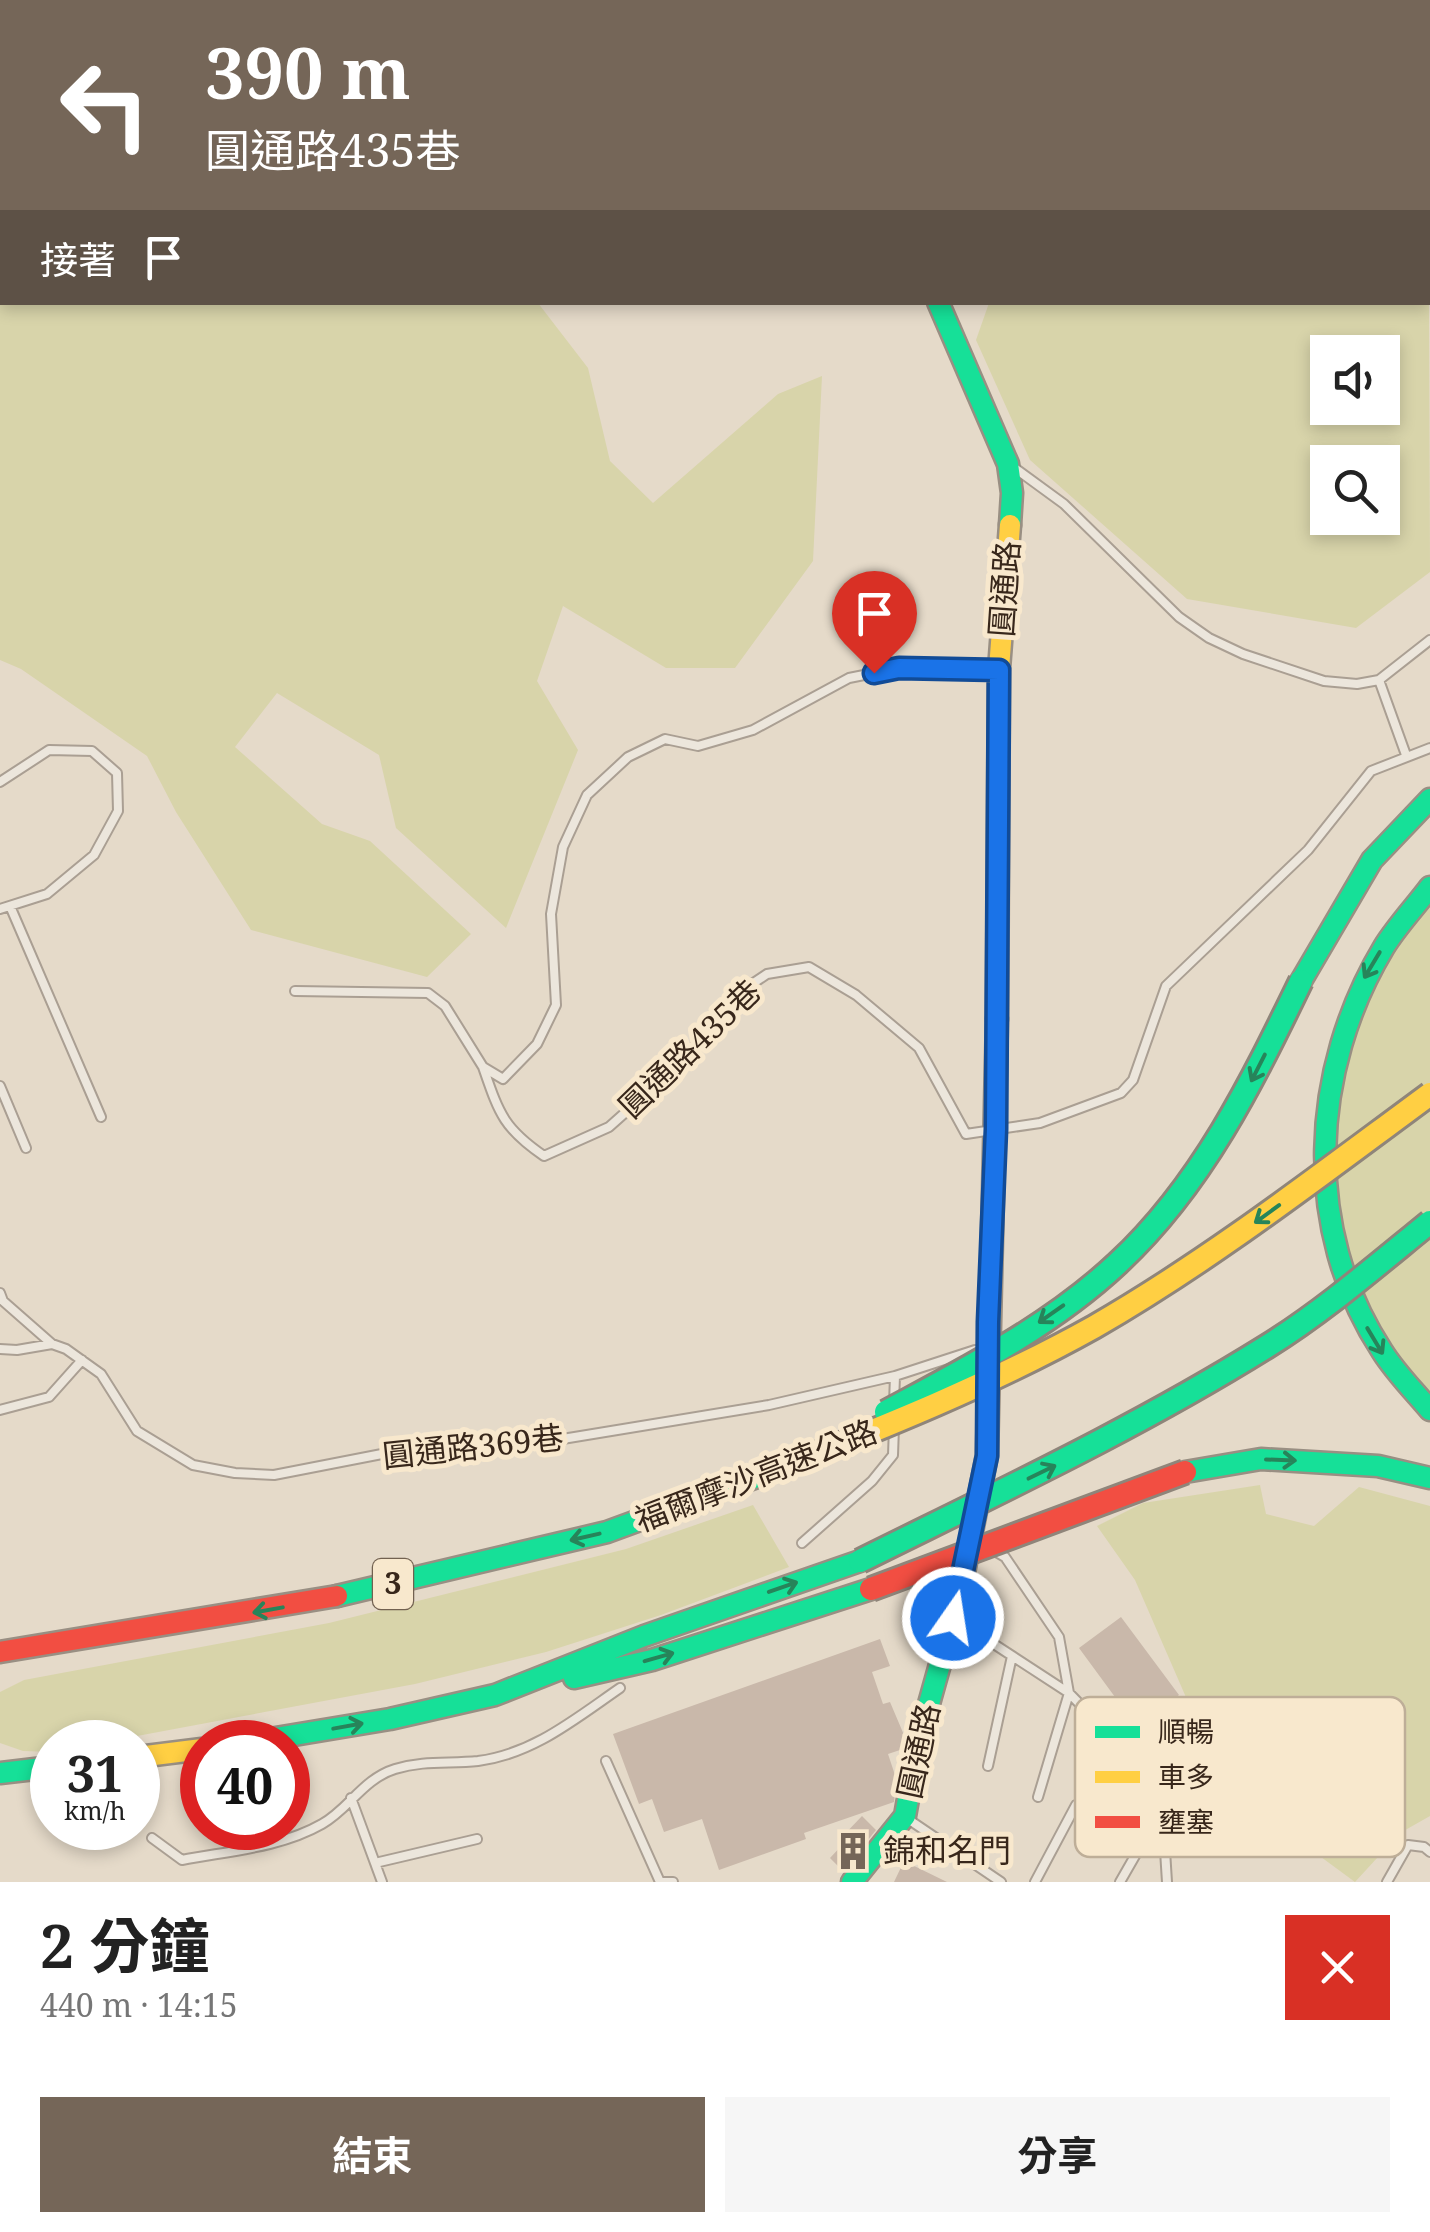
<!DOCTYPE html>
<html lang="zh-TW">
<head>
<meta charset="utf-8">
<style>
  body { margin:0; font-family:"Noto Serif","Noto Sans TC",serif; background:#f6f6f6; color:#222; height:100vh; display:flex; flex-direction:column; font-size:38px; white-space:nowrap }
  * { box-sizing:border-box; margin:0 }
  p { font-size:32px; color:#767676 }
  .icon { flex:none; width:55px; height:55px; fill:none; stroke:currentColor; stroke-width:2; stroke-linecap:round; stroke-linejoin:round }
  .map { position:relative; height:1882px; overflow:hidden }
  .details { display:flex; flex-direction:column; background:#fff; flex:1 }
  .details>* { flex:none }
  .banner { position:absolute; left:0px; top:0px; width:1430px; height:305px; box-shadow:0 5px 15px #0003; background:#756658; color:#fff; overflow:hidden }
  .fabs { position:absolute; left:1310px; top:335px; display:grid; gap:20px }
  .fabs a { display:grid; place-items:center; width:90px; height:90px; border-radius:0px; background:#fff; box-shadow:0 5px 15px #0003; font-size:50px }
  .speed { position:absolute; left:30px; top:1720px; display:flex; gap:20px; font-size:50px; font-weight:700; text-align:center }
  .speed>* { display:grid; place-content:center; width:130px; height:130px; border-radius:50%; background:#fff; box-shadow:0 5px 15px #0003; line-height:1 }
  .speed small { font-size:25px; font-weight:400 }
  .speed .limit { border:15px solid #d22; background:#fff; color:#111 }
  .pin { position:absolute; display:grid; place-items:center; width:85px; height:85px; color:#fff; margin:-102px -42px; border-radius:50% 50% 50% 0; rotate:-45deg; box-shadow:0 0 10px #0007 }
  .pin .icon { rotate:45deg }
  .me { position:absolute; width:110px; margin:-55px; rotate:13deg; stroke-linejoin:round; filter:drop-shadow(0 0 8px #0008) }
  .turn { display:flex; align-items:center; gap:35px; height:210px; padding:0 40px; font-size:45px }
  .turn .icon { width:130px; height:130px; stroke-width:2.5 }
  .turn b { display:block; font-size:70px; line-height:85px }
  .then { display:flex; align-items:center; height:95px; padding:0 40px; background:#0003; gap:20px; font-size:38px }
  .round { display:grid; place-items:center; flex:none; width:105px; height:105px; border-radius:0px; background:#f6f6f6 }
  .headline { display:flex; align-items:center; justify-content:space-between; height:170px; padding:0 40px }
  h1 { font-size:60px; font-weight:700; line-height:75px }
  .action { display:flex; gap:20px; margin-top:auto; padding:20px 40px }
  .action a { flex:1; height:115px; border-radius:0px; background:#756658; color:#fff; font-size:40px; font-weight:700; line-height:115px; text-align:center }
  .action a+a { background:#f6f6f6; color:#222 }
  .map>svg:first-child { display:block }
  .green { fill:#d8d4aa; fill-rule:evenodd }
  .lines { fill:none; stroke-linecap:round; stroke-linejoin:round }
  .stream { stroke:#b5c9bc; stroke-width:5 }
  .building { fill:#c9b8aa }
  .lane-casing { stroke:#aa9f93; stroke-width:12 }
  .fast-casing { stroke:#998f83; stroke-width:25 }
  .slow-casing { stroke:#998f83; stroke-width:25 }
  .jam-casing { stroke:#998f83; stroke-width:25 }
  .lane { stroke:#ece6dc; stroke-width:8 }
  .fast { stroke:#16e098; stroke-width:20 }
  .slow { stroke:#ffcf43; stroke-width:20 }
  .jam { stroke:#f24e42; stroke-width:20 }
  .fast-bridge-casing { stroke:#8f857a; stroke-width:28; stroke-linecap:butt }
  .slow-bridge-casing { stroke:#8f857a; stroke-width:28; stroke-linecap:butt }
  .jam-bridge-casing { stroke:#8f857a; stroke-width:28; stroke-linecap:butt }
  .fast-bridge { stroke:#16e098; stroke-width:22 }
  .slow-bridge { stroke:#ffcf43; stroke-width:22 }
  .jam-bridge { stroke:#f24e42; stroke-width:22 }
  .oneway { stroke:#27845a }
  .route-casing { stroke:#114b97; stroke-width:25 }
  .route { stroke:#1a73e8; stroke-width:18 }
  .labels { text-anchor:middle; stroke-width:10; stroke-linejoin:round; paint-order:stroke }
  .shield { fill:#f8e8cd; stroke:#726150; stroke-width:2.5 }
  .shield-label { font-size:30px; font-weight:bold; fill:#38271b }
  .street-label { font-size:32px; fill:#38271b; stroke:#f8e8cd }
  .poi-label { font-size:32px; fill:#38271b; stroke:#f8e8cd; text-anchor:start }
  .key { fill:#f8e8cd; stroke:#beae98; stroke-width:2.5 }
  .key-label { font-size:28px; fill:#38271b }
</style>
</head>
<body>
<div class="map">
<svg width="1430" height="1882" viewBox="0 0 1430 1882">
  <rect width="100%" height="100%" fill="#e5dac9"/>
  <!-- green -->
  <path class="green" d="M0 0 359 2H2V302L538 303 588 368 610 461 653 503 778 394 822 376 813 561 735 668H666L563 606 537 681 578 750 506 928 396 828 379 755 277 693 235 747 322 824 370 841 471 934 427 977 251 930 176 812 147 756 21 669 0 660Z
    M1428 59 1430 572 1356 628 1187 599 1030 460 976 340 989 303 1428 302ZM1382 352V408H1328V352ZM1328 462H1382V518H1328Z
    M1430 902V1394L1392 1350 1363 1297 1345 1246 1329 1160 1343 1060 1392 947Z
    M1260 1485 1266 1514 1314 1526 1359 1487 1430 1506V1816L1400 1833 1355 1882 1287 1832 1255 1856 1135 1580 1097 1526 1143 1503Z
    M753 1505 789 1567 661 1615 546 1652 415 1684 105 1742H52V1752L23 1751 0 1743V1692L24 1680 329 1623 626 1549Z"/>
  <g class="lines">
    <!-- stream -->
    <path class="stream" d="M1075 1 1079 0"/>
  </g>
  <!-- building -->
  <path class="building" d="M1121 1617 1179 1695 1137 1727 1079 1648Z
    M880 1639 890 1666 872 1672 883 1704 890 1702 904 1735 903 1749 888 1754 897 1781 894 1802 804 1833 806 1839 719 1870 702 1819 664 1832 652 1799 639 1804 613 1734Z
    M862 1816 876 1830 843 1871 830 1858 844 1843 840 1839Z
    M904 1861 947 1882H894Z"/>
  <g class="lines">
    <!-- lane casing -->
    <g class="lane-casing">
      <path id="lane" d="M1012 466 1064 504 1179 617 1209 638 1243 654 1324 681 1357 684 1379 680 1430 640
        M999 669 899 668 849 678 753 730 698 746 665 739 628 757 587 795 563 847 551 914 556 1005 537 1044 503 1079 483 1067C499 1113 503 1128 544 1156L609 1127 682 1062 737 994 767 974 809 967 856 995 919 1048 966 1134 1040 1123 1121 1093 1133 1080 1166 986 1308 850 1371 771 1430 748
        M1379 680 1406 755
        M0 782 49 750 92 751 117 773 118 811 94 855 47 894 0 909
        M10 906 101 1117
        M295 991 428 993 445 1006 483 1067
        M0 1086 26 1148
        M0 1293 3 1301 52 1344
        M0 1349 17 1350 52 1344 66 1349 101 1374 137 1431 193 1465 235 1473 274 1475 423 1446 526 1445 769 1405 895 1376 975 1350
        M894 1403 895 1376
        M0 1410 49 1397 82 1360
        M802 1543 872 1481 893 1455 894 1427
        M993 1550 1005 1557 1059 1637 1069 1693 1161 1787 1167 1882
        M954 1618 1069 1693 1038 1797
        M606 1761 660 1882
        M988 1766 1012 1656
        M351 1798 382 1882
        M905 1817 1001 1882
        M152 1838 182 1860C228 1851 280 1848 322 1824 349 1809 363 1779 395 1769 424 1760 449 1764 478 1761 533 1754 575 1719 620 1688
        M375 1863 477 1839
        M663 1882H673
        M1035 1882 1076 1805
        M1120 1882 1163 1807
        M1387 1882 1408 1845 1424 1847 1430 1852"/>
    </g>
    <!-- fast casing -->
    <g class="fast-casing">
      <path id="fast" d="M981 2 993 0
        M1052 2 1053 0
        M938 302 1008 464 1012 493 1010 525
        M1430 887C1415 907 1397 926 1384 947 1310 1070 1302 1229 1382 1351 1395 1372 1414 1391 1430 1410
        M1301 981 1372 860 1430 799
        M1185 1472 1261 1459 1378 1466 1430 1478
        M337 1596 607 1532 776 1470
        M574 1678 652 1660 871 1589
        M252 1742 390 1719 495 1695 644 1636 860 1561
        M0 1773 52 1767
        M852 1882 905 1816 918 1743 960 1593 987 1455 997 1019"/>
    </g>
    <!-- slow casing -->
    <g class="slow-casing">
      <path id="slow" d="M868 0 870 2
        M997 1019 999 669 1010 525
        M138 1757 202 1749"/>
    </g>
    <!-- jam casing -->
    <g class="jam-casing">
      <path id="jam" d="M0 1652 337 1596"/>
    </g>
    <!-- lane -->
    <use href="#lane" class="lane"/>
    <!-- fast -->
    <use href="#fast" class="fast"/>
    <!-- slow -->
    <use href="#slow" class="slow"/>
    <!-- jam -->
    <use href="#jam" class="jam"/>
    <!-- fast-bridge casing -->
    <g class="fast-bridge-casing">
      <path id="fast-bridge" d="M886 1412C966 1369 1051 1326 1118 1263 1202 1185 1252 1082 1301 981
        M860 1561C997 1493 1136 1428 1266 1347 1324 1311 1377 1265 1430 1222"/>
    </g>
    <!-- slow-bridge casing -->
    <g class="slow-bridge-casing">
      <path id="slow-bridge" d="M776 1470C884 1427 992 1384 1094 1327 1212 1259 1320 1175 1430 1094"/>
    </g>
    <!-- jam-bridge casing -->
    <g class="jam-bridge-casing">
      <path id="jam-bridge" d="M871 1589 1185 1472"/>
    </g>
    <!-- fast-bridge -->
    <use href="#fast-bridge" class="fast-bridge"/>
    <!-- slow-bridge -->
    <use href="#slow-bridge" class="slow-bridge"/>
    <!-- jam-bridge -->
    <use href="#jam-bridge" class="jam-bridge"/>
  </g>
  <!-- one-way arrows -->
  <defs><path id="oneway-shaft" d="M-6 0H5M1.5-3L5.5 0L1.5 3" fill="none" stroke-width="1.6" stroke-linecap="round" stroke-linejoin="round" transform="scale(2.5)"/></defs>
  <g class="oneway">
    <use href="#oneway-shaft" transform="translate(1372 965) rotate(121)"/>
    <use href="#oneway-shaft" transform="translate(1258 1068) rotate(117)"/>
    <use href="#oneway-shaft" transform="translate(1267 1214) rotate(144)"/>
    <use href="#oneway-shaft" transform="translate(1051 1314) rotate(145)"/>
    <use href="#oneway-shaft" transform="translate(1375 1341) rotate(59)"/>
    <use href="#oneway-shaft" transform="translate(1281 1460) rotate(2)"/>
    <use href="#oneway-shaft" transform="translate(1042 1472) rotate(-26)"/>
    <use href="#oneway-shaft" transform="translate(585 1537) rotate(167)"/>
    <use href="#oneway-shaft" transform="translate(783 1587) rotate(-19)"/>
    <use href="#oneway-shaft" transform="translate(268 1610) rotate(170)"/>
    <use href="#oneway-shaft" transform="translate(659 1657) rotate(-16)"/>
    <use href="#oneway-shaft" transform="translate(348 1726) rotate(-10)"/>
  </g>
  <g class="lines">
    <!-- route casing -->
    <g class="route-casing">
      <path id="route" d="M874 673 899 668 999 670 996 1129 988 1322 987 1456 953 1618"/>
    </g>
    <!-- route -->
    <use href="#route" class="route"/>
  </g>
  <!-- icons -->
  <defs>
    <g id="building-bare" transform="scale(3)"><path d="M-4-6H4V6H1V3H-1V6H-4ZM-2.5-4.3h1.7v1.8h-1.7ZM.8-4.3h1.7v1.8H.8ZM-2.5-1h1.7V.8h-1.7ZM.8-1h1.7V.8H.8Z" fill="#756658" stroke="#f8e8cd" stroke-width="2.5" paint-order="stroke"/></g>
  </defs>
  <g fill-rule="evenodd">
    <use href="#building-bare" x="853" y="1851"/>
  </g>
  <g class="labels">
    <!-- shield labels -->
    <rect class="shield" x="373" y="1559" width="40" height="50" rx="8"/>
    <g class="shield-label">
      <text x="393" y="1594">3</text>
    </g>
    <!-- street labels -->
    <g class="street-label">
      <text transform="translate(1005 589) rotate(-86)" y="11">圓通路</text>
      <text transform="translate(690 1049) rotate(-44)" y="11">圓通路435巷</text>
      <text transform="translate(473 1447) rotate(-6)" y="11">圓通路369巷</text>
      <text transform="translate(756 1476) rotate(-21)" y="11">福爾摩沙高速公路</text>
      <text transform="translate(919 1751) rotate(-78)" y="11">圓通路</text>
    </g>
    <!-- poi labels -->
    <g class="poi-label">
      <text x="883" y="1862">錦和名門</text>
    </g>
  </g>
  <!-- legend -->
  <rect x="1075" y="1697" width="330" height="160" rx="15" class="key"/>
  <rect x="1095" y="1726" width="45" height="12" fill="#16e098"/>
  <rect x="1095" y="1771" width="45" height="12" fill="#ffcf43"/>
  <rect x="1095" y="1816" width="45" height="12" fill="#f24e42"/>
  <g class="key-label">
    <text x="1158" y="1742">順暢</text>
    <text x="1158" y="1787">車多</text>
    <text x="1158" y="1832">壅塞</text>
  </g>
</svg>
<div class="fabs">
<a><svg class="icon" aria-label="sound" viewBox="0 0 24 24"><path d="M4 9h4l5-4v14l-5-4H4zM17 9q2 3 0 6"/></svg></a>
<a><svg class="icon" aria-label="search" viewBox="0 0 24 24"><circle cx="10" cy="10" r="6"/><path d="M15 15l6 6"/></svg></a>
</div>
<div class="speed"><div>31<small>km/h</small></div><div class="limit">40</div></div>
<div class="pin" style="left:874px;top:673px;background:#d93025"><svg class="icon" aria-label="arrive" viewBox="0 0 24 24"><path d="M6 21V4h12l-3 4 3 4H6"/></svg></div>
<svg class="me" style="left:953px;top:1618px" viewBox="-20 -20 40 40"><circle r="17" fill="#1a73e8" stroke="#fff" stroke-width="3"/><path d="M0-11L8 9 0 5-8 9z" fill="#fff"/></svg>
<div class="banner">
<div class="turn"><svg class="icon" aria-label="left" viewBox="0 0 24 24"><path d="M17 20v-9H6M10 6l-5 5 5 5"/></svg><div><b>390 m</b>圓通路435巷</div></div>
<div class="then">接著<svg class="icon" aria-label="arrive" viewBox="0 0 24 24"><path d="M6 21V4h12l-3 4 3 4H6"/></svg></div>
</div>
</div>
<section class="details">
<div class="headline"><div><h1>2 分鐘</h1><p>440 m · 14:15</p></div><a class="round" style="background:#d93025;color:#fff"><svg class="icon" aria-label="close" viewBox="0 0 24 24"><path d="M6 6l12 12M18 6L6 18"/></svg></a></div>
<div class="action"><a>結束</a><a>分享</a></div>
</section>
</body>
</html>
